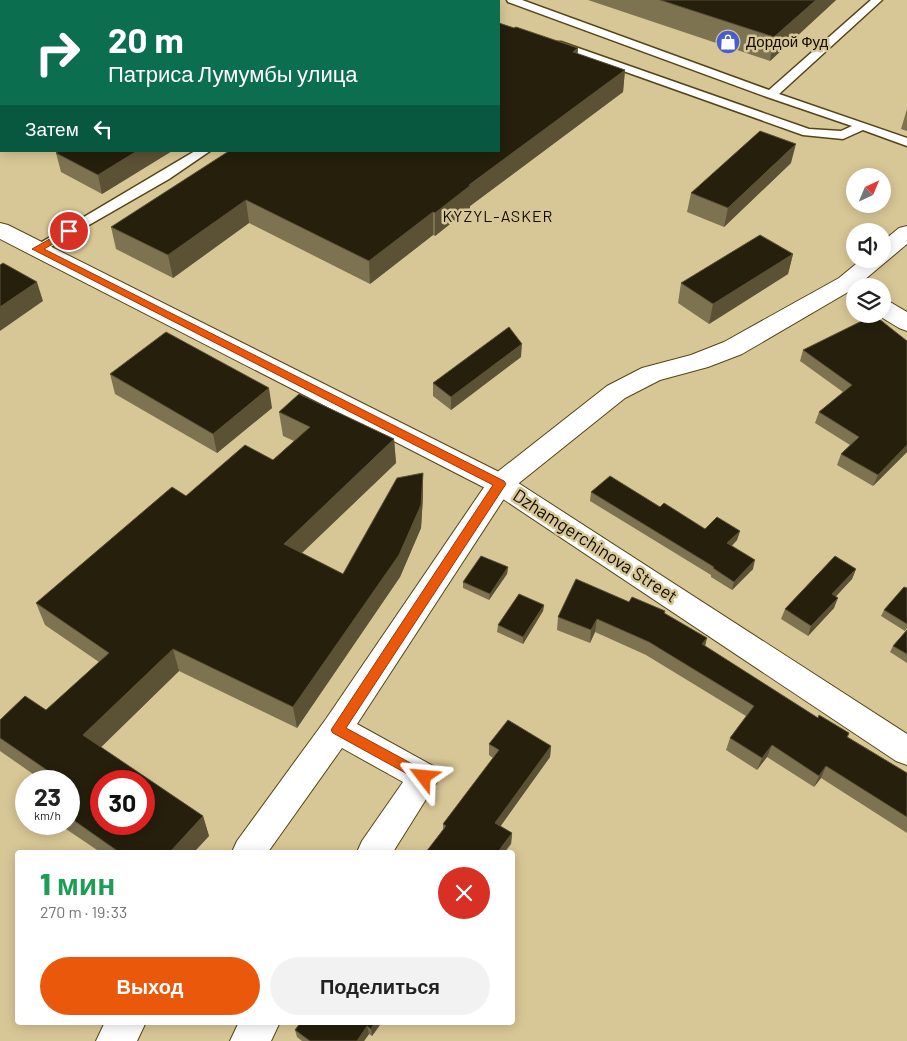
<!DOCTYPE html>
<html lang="ru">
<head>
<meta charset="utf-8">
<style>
  body { margin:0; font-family:Barlow,sans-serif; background:#f2f2f2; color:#222; height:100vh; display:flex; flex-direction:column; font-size:19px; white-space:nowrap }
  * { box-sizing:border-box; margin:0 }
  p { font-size:16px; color:#767676 }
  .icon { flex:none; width:28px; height:28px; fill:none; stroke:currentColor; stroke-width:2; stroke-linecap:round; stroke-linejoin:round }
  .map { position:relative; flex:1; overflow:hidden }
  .sheet { position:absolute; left:15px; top:850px; width:500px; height:175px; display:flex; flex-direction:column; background:#fff; border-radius:5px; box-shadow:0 2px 12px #0003 }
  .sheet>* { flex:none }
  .hud { position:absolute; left:0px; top:0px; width:500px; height:152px; box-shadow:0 2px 12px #0003; background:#0b6e4f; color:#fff; overflow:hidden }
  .needle { width:32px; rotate:44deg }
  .buttons { position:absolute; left:846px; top:168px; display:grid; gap:10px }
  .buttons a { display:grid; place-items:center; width:45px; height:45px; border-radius:50%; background:#fff; box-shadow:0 2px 12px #0003; font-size:25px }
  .speed { position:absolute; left:15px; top:770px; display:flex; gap:10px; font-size:25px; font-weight:700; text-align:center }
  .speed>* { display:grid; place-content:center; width:65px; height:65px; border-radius:50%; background:#fff; box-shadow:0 2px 12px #0003; line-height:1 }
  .speed small { font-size:12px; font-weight:400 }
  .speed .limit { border:8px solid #d22; background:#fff; color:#111 }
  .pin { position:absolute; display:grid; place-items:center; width:42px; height:42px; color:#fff; margin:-21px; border:2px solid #fff; border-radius:50%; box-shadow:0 1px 5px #0007 }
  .me { position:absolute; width:55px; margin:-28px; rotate:299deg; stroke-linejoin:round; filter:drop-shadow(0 0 4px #0008) }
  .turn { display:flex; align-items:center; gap:18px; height:105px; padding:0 25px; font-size:22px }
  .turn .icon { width:65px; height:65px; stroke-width:2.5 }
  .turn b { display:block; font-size:35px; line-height:42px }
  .then { display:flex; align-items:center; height:48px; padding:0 25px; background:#0003; gap:10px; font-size:19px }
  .round { display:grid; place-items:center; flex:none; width:52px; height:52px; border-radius:26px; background:#f2f2f2 }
  .overview { display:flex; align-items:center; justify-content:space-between; height:85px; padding:0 25px }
  h1 { font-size:30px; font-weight:800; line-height:38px; color:#1e9e55 }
  .cta { display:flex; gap:10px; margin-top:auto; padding:10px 25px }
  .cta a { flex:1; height:58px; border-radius:30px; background:#ea580c; color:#fff; font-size:20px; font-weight:800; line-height:58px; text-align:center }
  .cta a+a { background:#f2f2f2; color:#222 }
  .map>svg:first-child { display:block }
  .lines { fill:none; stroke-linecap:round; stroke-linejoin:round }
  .lane-casing { stroke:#544516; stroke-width:3 }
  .street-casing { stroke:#544516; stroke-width:2 }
  .secondary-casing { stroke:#544516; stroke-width:2 }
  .lane { fill:#fff; fill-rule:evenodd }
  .street { fill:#fff; fill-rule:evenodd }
  .secondary { fill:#fff; fill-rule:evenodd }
  .wall { fill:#7e7351 }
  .shaded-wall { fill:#5b5135 }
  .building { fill:#251f0c; stroke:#5b5135; fill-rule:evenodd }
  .route { fill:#ea580c; stroke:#983908 }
  .labels { text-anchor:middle; stroke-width:5; stroke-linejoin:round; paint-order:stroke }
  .far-poi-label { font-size:15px; fill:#110b00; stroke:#d8c796; text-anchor:start }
  .far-quarter-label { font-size:16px; letter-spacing:1px; fill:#110b00; stroke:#d8c796 }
  .street-label { font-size:18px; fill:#110b00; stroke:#d8c796 }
</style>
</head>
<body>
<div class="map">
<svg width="907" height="1041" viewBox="0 0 907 1041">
  <rect width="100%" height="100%" fill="#d8c796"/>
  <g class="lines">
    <!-- lane casing -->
    <g class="lane-casing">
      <path id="lane" d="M507 0H522L769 90 871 0H882L779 94 907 138V146L863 130 843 139 803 135 553 46 552 44 553 42H561L809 129 841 131 852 126 767 97 508 2Z
        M195 151H210L169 179 42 252H32L30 249Z"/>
    </g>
    <!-- street casing -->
    <g class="street-casing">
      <path id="street" d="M907 226V244L857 286H855V288L742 354 708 367 660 380 625 398 509 491 357 724 435 767 440 777 393 852H357L362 841 403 782 342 748 268 852H232L237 841 326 719 491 477 607 386 642 368 691 355 724 342 839 278 862 259H882V242L899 228Z
        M882 300 890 302 907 312V331L899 328 876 314H882Z
        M105 1022H146L137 1041H96Z
        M239 1022H280L271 1041H230Z"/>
    </g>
    <!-- secondary casing -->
    <g class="secondary-casing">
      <path id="secondary" d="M0 223 8 225 509 477 907 734V765L896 761 491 491 0 239Z"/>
    </g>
    <!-- lane -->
    <use href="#lane" class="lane"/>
    <!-- street -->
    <use href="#street" class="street"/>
    <!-- secondary -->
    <use href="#secondary" class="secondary"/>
  </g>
  <!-- wall -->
  <path class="wall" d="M172 0H289L288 1H175Z
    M311 0H438L442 1H314Z
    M588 0H836L770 61Z
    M578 54 625 70 623 92 470 206V208L435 236 433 235 370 284 249 223 173 278 116 249 111 227Z
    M907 109V131L901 129Z
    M59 151H172L102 194 61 172 56 153Z
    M791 163 724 227 687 212 691 193Z
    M793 254 788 274 709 324 678 303 681 283Z
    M907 341V452L873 486 837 465 841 454 850 445 815 423 819 412 843 392 800 361 803 350Z
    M521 357 451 410 433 396V383Z
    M110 374 272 408 217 453 115 394Z
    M279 412 394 439 396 463 302 553 343 574 423 496 421 528 400 577 297 728 179 671 101 747 203 816 209 836 194 852H100L66 829 64 824H69V781H43L0 751V720L46 710 99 662 45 625 36 603 186 496 273 460 294 441 283 436Z
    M591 492 660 507 705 529 740 531 737 540 732 546 753 569 732 590 711 577V575L590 501Z
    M508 567 507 574 489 600 463 588V582Z
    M856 569 852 579 836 596 834 608 808 636 781 619 785 609Z
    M907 588V628L905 631 881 616 884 610Z
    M629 602 665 611 664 613 705 646 818 718 849 733 848 737 907 773V833L821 778 814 787 767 757 757 770 726 750 730 738 746 716 646 655 595 632 590 643 557 630 558 617Z
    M544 605 543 611 523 644 497 632 498 625Z
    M907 630V663L890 652 893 646Z
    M489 744 551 746 550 757 500 826 512 833 511 844 443 830V824L493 758 489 755Z
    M301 1022H382L372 1036 369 1034 364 1041H302L297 1037 295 1030Z"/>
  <!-- shaded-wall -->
  <path class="shaded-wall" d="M110 0H133V1H108Z
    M277 0H289L288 1H277Z
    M816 0H836L770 61 774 37Z
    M578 48 577 70 573 52Z
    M1 55V81L0 82V56Z
    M625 70 623 92 470 206V208L435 236V213L469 185Z
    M796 144 791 163 724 227 728 208Z
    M137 151H172L102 194 98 175Z
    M246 200 249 223 173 278 168 255Z
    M433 212V235L370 284 369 261Z
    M793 254 788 274 709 324 713 304Z
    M37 282 43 301 0 331V307Z
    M522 344 521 357 451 410V397Z
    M269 388 272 408 217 453 213 434Z
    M394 439 396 463 287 567 284 544Z
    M907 445V452L873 486 878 475Z
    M423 473V496L421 528 400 577 297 728 293 707Z
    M740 531 737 540 725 552 727 543Z
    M755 560 753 569 732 590 734 582Z
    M508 567 507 574 489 600 490 594Z
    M856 569 852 579 828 605 832 594Z
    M838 598 834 608 808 636 811 626Z
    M544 605 543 611 523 644V637Z
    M597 619 595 632 590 643 591 630Z
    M707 638 704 651 702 644Z
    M173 649 179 671 92 756 83 735Z
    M772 745 767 757 757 770 762 758Z
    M551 746 550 757 495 834V823Z
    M826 766 821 778 814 787 819 776Z
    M203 816 209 836 194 852H170Z
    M512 833 511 844 505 852H498Z
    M375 1022H382L372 1036 371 1029Z
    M367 1026 369 1034 364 1041H357Z"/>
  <!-- building -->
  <path class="building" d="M0 0H110L108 1H1V55L0 56Z
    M224 0H277V1H227Z
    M363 0H438L442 1H367Z
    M660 0H816L774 37Z
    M499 23 514 28 516 27 578 48 573 52 625 70 469 185H471L435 213 433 212 369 261 246 200 168 255 111 227 229 151H499Z
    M760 131 796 144 728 208 691 193Z
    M59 151H137L98 175 56 153Z
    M760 235 793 254 713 304 681 283Z
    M3 263 37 282 0 307V265Z
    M874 315 907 341V445L878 475 841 454 859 437 819 412 852 385 803 350Z
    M509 327 522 344 451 397 433 383Z
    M166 332 269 388 213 434 110 374Z
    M299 394 394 439 284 544 343 574 397 478 423 473 421 505 399 555 293 707 173 649 83 735 203 816 170 852H119L69 817V796L75 790 69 786V781H63L0 738V720L25 696 46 710 109 653 36 603 172 487 186 496 245 445 273 460 310 427 279 412ZM101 781H144V824H101Z
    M610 476 660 507 664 503 705 529 717 517 740 531 727 543 755 560 734 582 713 568 714 567 591 492Z
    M481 556 508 567 490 594 463 582Z
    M835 556 856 569 832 594 838 598 811 626 785 609Z
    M576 579 629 602 632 597 665 611 664 613 707 638 702 644 818 718 819 715 849 733 847 737 907 773V817L826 766 819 776 772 745 762 758 730 738 754 706 649 642 597 619 591 630 558 617Z
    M904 587 907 588V624L884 610Z
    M519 594 544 605 523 637 498 625Z
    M907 630V654L893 646Z
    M508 720 551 746 495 823 512 833 498 852H426L446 826 443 824 499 750 489 744Z
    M301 1022H375L371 1029 367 1026 357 1041H310L295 1030Z"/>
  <!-- route -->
  <path class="route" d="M69 228 74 231 72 233 44 249 504 481 506 484 504 487 346 728 429 773 431 777 429 781 424 783 420 781 333 733 331 730 493 485 32 249Z"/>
  <!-- icons -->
  <defs>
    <g id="shop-disc" transform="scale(1.25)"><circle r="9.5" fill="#495dd1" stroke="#d8c796"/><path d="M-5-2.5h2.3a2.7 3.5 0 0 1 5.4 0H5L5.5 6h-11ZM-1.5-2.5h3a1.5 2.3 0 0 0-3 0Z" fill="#fff"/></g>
  </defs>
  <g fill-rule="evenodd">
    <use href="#shop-disc" x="728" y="42"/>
  </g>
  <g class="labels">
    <!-- far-poi labels -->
    <g class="far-poi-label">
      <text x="746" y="47">Дордой Фуд</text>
    </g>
    <!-- far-quarter labels -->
    <g class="far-quarter-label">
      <text x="498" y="222">KYZYL-ASKER</text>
    </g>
    <!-- street labels -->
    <g class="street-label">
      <text transform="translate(595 546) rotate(33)" y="6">Dzhamgerchinova Street</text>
    </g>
  </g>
</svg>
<div class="buttons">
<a><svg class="needle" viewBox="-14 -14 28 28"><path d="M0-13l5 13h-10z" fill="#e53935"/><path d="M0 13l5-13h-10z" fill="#767676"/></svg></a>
<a><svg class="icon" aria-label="sound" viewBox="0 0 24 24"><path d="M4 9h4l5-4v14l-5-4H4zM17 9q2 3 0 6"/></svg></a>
<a><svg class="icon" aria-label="layers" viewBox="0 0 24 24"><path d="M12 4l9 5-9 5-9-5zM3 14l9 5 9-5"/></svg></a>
</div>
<div class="speed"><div>23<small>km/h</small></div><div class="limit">30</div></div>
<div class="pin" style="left:69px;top:231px;background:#d93025"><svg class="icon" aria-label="arrive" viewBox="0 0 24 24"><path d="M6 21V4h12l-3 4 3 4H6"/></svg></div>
<svg class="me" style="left:424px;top:777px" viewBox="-20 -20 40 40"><path d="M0-17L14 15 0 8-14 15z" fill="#ea580c" stroke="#fff" stroke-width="4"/></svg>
<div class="hud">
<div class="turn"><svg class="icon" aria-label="right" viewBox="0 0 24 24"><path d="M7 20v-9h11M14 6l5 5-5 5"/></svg><div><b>20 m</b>Патриса Лумумбы улица</div></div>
<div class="then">Затем<svg class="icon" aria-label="left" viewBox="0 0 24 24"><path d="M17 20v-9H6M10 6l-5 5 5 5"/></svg></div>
</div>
<section class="sheet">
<div class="overview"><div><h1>1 мин</h1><p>270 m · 19:33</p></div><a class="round" style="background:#d93025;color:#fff"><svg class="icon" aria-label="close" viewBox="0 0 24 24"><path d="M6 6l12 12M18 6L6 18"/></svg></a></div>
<div class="cta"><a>Выход</a><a>Поделиться</a></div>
</section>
</div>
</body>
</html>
